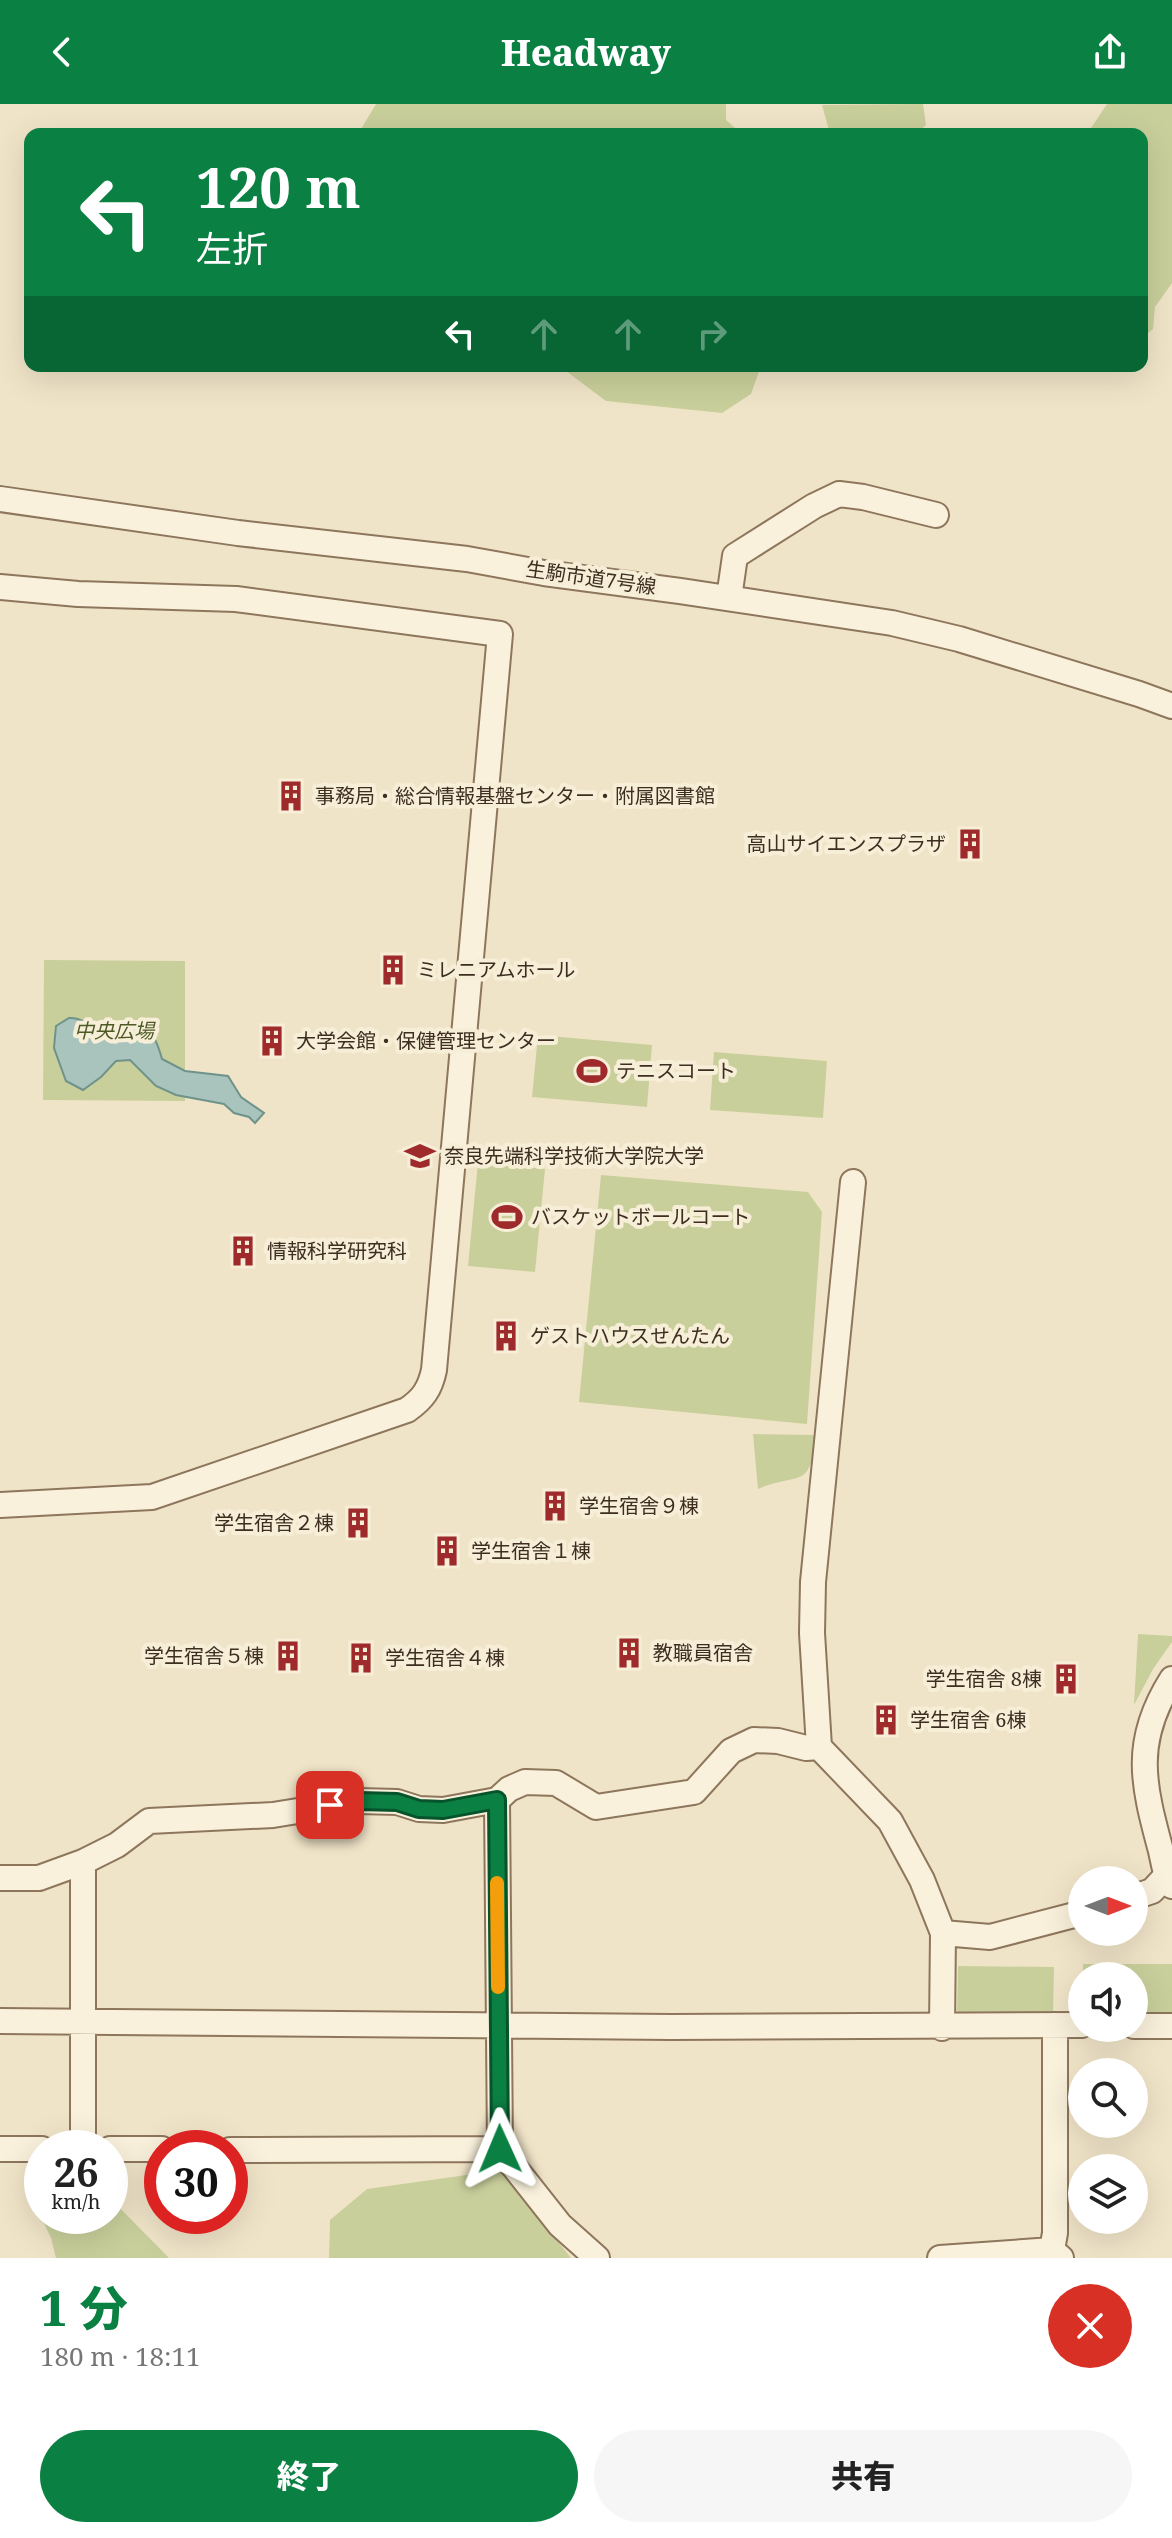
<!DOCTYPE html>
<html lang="ja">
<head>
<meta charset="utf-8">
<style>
  body { margin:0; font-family:"Noto Serif","Noto Sans JP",serif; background:#f6f6f6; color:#222; height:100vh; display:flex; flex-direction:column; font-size:30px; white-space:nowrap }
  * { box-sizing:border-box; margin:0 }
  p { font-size:26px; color:#767676 }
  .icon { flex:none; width:44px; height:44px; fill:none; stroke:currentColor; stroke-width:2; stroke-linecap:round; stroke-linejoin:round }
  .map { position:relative; height:2154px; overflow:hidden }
  .details { display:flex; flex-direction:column; background:#fff; flex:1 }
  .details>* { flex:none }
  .hud { position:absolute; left:24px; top:24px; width:1124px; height:244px; border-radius:16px; box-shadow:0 8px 32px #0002; background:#0b8043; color:#fff; overflow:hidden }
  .needle { width:52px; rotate:90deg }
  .tools { position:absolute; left:1068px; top:1762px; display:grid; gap:16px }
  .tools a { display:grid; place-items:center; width:80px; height:80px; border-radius:50%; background:#fff; box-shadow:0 8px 32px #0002; font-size:40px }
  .speed { position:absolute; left:24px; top:2026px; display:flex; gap:16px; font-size:40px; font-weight:700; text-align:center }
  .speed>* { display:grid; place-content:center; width:104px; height:104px; border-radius:50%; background:#fff; box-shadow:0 8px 32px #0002; line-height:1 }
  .speed small { font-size:20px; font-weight:400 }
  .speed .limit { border:12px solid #d22; background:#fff; color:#111 }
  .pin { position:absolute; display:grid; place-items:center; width:68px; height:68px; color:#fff; margin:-34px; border-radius:16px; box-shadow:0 4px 12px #0006 }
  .me { position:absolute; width:88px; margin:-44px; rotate:359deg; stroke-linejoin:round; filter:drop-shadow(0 0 6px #0008) }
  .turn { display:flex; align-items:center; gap:28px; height:168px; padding:0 40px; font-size:36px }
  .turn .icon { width:104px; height:104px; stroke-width:2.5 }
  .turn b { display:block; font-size:56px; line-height:68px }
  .lanes { display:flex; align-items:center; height:76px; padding:0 40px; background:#0003; justify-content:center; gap:40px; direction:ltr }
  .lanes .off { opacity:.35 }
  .round { display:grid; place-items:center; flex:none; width:84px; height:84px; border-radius:42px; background:#f6f6f6 }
  .overview { display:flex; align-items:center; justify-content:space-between; height:136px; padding:0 40px }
  h1 { font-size:48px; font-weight:800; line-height:60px; color:#0b8043 }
  .button { display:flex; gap:16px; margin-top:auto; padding:16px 40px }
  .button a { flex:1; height:92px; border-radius:48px; background:#0b8043; color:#fff; font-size:32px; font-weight:800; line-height:92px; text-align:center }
  .button a+a { background:#f6f6f6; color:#222 }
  header { display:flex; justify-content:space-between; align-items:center; height:104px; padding:0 40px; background:#0b8043; color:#fff; font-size:36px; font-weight:800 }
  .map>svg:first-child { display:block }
  .green { fill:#c9cf9b }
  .water { fill:#a9c4bc; stroke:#6f938a; stroke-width:2 }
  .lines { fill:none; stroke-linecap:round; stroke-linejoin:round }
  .minor-casing { stroke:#8d765c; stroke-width:28 }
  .minor { stroke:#faf1dc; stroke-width:24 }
  .route-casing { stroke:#07532c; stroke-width:20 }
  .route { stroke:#0b8043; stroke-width:14 }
  .slow { stroke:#f59e0b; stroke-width:14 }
  .labels { text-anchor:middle; stroke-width:8; stroke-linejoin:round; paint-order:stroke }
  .street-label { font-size:20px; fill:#3d2e20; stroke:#f7eed8 }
  .poi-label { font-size:20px; fill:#3d2e20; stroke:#f7eed8; text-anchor:start }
  .park-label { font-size:20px; font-style:italic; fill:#4d5a26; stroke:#f7eed8 }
</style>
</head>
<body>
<header><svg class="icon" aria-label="back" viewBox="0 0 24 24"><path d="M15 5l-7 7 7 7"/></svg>Headway<svg class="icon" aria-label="share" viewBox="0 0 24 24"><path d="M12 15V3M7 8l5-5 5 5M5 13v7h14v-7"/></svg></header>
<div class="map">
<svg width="1172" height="2154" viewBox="0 0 1172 2154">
  <rect width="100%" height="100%" fill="#f0e4c8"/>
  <!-- green -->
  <path class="green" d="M376 0H726V16L742 30H358Z
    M923 0 926 21 916 30H830L822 1Z
    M1107 0H1172V179L1155 203 1153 225 1142 234V30H1087Z
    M565 262H761L751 290 722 309 606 297 566 267Z
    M44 856 185 857V997L43 996Z
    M538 931 652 941 647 1003 532 993Z
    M714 948 827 957 823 1014 710 1006Z
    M478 1058 545 1065 535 1168 468 1162Z
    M601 1071 808 1088 822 1108 807 1320 579 1298Z
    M753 1330 814 1331C813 1387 797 1368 758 1385Z
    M1138 1530 1172 1532V1538L1153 1565 1134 1601Z
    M1083 1860H1172V1908H1134V1872H1083Z
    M958 1862 1054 1863 1053 1910H957Z
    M502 2066 571 2154H329L330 2116 367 2085Z
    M110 2096 113 2097 169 2154H56L51 2134 41 2113 110 2112Z"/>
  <!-- water -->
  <path class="water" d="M69 914C80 913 85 919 95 922 109 926 122 923 136 919 153 927 157 937 162 955L185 967 228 972 241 993 264 1009 255 1019 249 1013 234 1009 224 1000 176 991 156 982 130 956 116 957 101 973 83 986 66 977 54 944 56 922Z"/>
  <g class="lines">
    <!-- minor casing -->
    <g class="minor-casing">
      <path id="minor" d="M0 395 238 429 467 455 544 469 680 487 892 519 959 535 1139 590 1172 602
        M0 483 78 490 236 495 500 530 434 1266C430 1285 423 1295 407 1306L152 1393 0 1401
        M729 494 735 452 814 402 839 390 863 393 936 411
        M1172 1575C1132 1638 1143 1680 1161 1747 1164 1760 1165 1771 1172 1782
        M819 1643 812 1529 813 1478 853 1078
        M0 1774H39L83 1758 117 1741 149 1717 273 1711 359 1697 397 1698 419 1705 443 1706 497 1696 509 1685 525 1678 556 1679 596 1703 694 1688 731 1647 754 1636 778 1637 806 1644 819 1643 890 1717 922 1776 943 1829 990 1833 1082 1809
        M1134 1793 1152 1787 1166 1772
        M0 1917 671 1923 1082 1921
        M1134 1922H1172
        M942 1924 943 1829
        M83 2044V1758
        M0 2045H42
        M110 2045H162
        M500 2045 560 2121 597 2154
        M230 2046 500 2045 497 1696
        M1052 2146 1055 2129V1921
        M940 2154 1052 2146 1061 2154"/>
    </g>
    <!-- minor -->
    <use href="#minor" class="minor"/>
  </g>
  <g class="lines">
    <!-- route casing -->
    <g class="route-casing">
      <path id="route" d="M330 1701 359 1697 397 1698 419 1705 443 1706 497 1696 500 2045"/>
    </g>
    <!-- route -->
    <use href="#route" class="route"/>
    <!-- slow -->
    <path class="slow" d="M497 1779 498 1883"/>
  </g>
  <!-- icons -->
  <defs>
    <g id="building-bare" transform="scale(2.4)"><path d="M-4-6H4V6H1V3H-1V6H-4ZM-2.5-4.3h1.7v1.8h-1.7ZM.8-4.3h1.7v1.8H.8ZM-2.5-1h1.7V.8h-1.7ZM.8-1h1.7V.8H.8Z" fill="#9e2a2b" stroke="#f7eed8" stroke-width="2.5" paint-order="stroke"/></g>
    <g id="stadium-bare" transform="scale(2.4)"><path d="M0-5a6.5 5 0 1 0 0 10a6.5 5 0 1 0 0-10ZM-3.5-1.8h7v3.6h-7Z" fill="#9e2a2b" stroke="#f7eed8" stroke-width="2.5" paint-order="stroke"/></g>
    <g id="university-bare" transform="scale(2.4)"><path d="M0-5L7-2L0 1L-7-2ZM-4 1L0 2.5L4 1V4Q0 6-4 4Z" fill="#9e2a2b" stroke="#f7eed8" stroke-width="2.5" paint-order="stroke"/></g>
  </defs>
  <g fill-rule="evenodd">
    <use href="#building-bare" x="291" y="692"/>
    <use href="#building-bare" x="970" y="740"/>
    <use href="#building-bare" x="393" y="866"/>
    <use href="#building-bare" x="272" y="937"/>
    <use href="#stadium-bare" x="592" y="967"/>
    <use href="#university-bare" x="420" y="1052"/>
    <use href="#stadium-bare" x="507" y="1113"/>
    <use href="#building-bare" x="243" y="1147"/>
    <use href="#building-bare" x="506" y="1232"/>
    <use href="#building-bare" x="555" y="1402"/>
    <use href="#building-bare" x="358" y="1419"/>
    <use href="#building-bare" x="447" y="1447"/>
    <use href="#building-bare" x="629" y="1549"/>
    <use href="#building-bare" x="288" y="1552"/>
    <use href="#building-bare" x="361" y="1554"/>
    <use href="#building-bare" x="1066" y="1575"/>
    <use href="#building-bare" x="886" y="1616"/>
  </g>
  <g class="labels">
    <!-- street labels -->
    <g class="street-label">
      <text transform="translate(591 474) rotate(8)" y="7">生駒市道7号線</text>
    </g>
    <!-- poi labels -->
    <g class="poi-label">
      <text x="315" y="699">事務局・総合情報基盤センター・附属図書館</text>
      <text x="946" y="747" text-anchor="end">高山サイエンスプラザ</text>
      <text x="417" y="873">ミレニアムホール</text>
      <text x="296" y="944">大学会館・保健管理センター</text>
      <text x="616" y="974">テニスコート</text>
      <text x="444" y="1059">奈良先端科学技術大学院大学</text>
      <text x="531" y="1120">バスケットボールコート</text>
      <text x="267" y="1154">情報科学研究科</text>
      <text x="530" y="1239">ゲストハウスせんたん</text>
      <text x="579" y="1409">学生宿舎９棟</text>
      <text x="334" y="1426" text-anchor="end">学生宿舎２棟</text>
      <text x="471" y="1454">学生宿舎１棟</text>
      <text x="653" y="1556">教職員宿舎</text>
      <text x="264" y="1559" text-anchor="end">学生宿舎５棟</text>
      <text x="385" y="1561">学生宿舎４棟</text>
      <text x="1042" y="1582" text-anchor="end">学生宿舎 8棟</text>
      <text x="910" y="1623">学生宿舎 6棟</text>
    </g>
    <!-- park labels -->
    <g class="park-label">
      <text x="114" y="934">中央広場</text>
    </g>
  </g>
</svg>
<div class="tools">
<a><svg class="needle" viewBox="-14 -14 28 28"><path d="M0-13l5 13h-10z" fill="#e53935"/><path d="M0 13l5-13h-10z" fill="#767676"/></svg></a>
<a><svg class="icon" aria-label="sound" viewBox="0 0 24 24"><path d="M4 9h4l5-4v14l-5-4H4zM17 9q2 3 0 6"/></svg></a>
<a><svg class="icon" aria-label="search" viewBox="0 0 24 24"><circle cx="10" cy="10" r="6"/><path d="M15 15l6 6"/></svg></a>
<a><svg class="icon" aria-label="layers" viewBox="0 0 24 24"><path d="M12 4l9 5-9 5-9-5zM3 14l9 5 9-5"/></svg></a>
</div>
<div class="speed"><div>26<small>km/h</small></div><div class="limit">30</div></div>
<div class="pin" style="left:330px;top:1701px;background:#d93025"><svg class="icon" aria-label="arrive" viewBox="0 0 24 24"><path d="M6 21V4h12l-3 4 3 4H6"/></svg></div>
<svg class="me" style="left:500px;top:2045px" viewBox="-20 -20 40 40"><path d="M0-17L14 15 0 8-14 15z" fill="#0b8043" stroke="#fff" stroke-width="4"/></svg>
<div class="hud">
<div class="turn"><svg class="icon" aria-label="left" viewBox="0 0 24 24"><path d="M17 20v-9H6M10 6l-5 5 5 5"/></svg><div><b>120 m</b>左折</div></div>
<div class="lanes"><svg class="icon" aria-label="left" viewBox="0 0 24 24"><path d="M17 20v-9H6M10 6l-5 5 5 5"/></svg><svg class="icon off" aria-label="ahead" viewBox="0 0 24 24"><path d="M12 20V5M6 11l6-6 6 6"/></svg><svg class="icon off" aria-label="ahead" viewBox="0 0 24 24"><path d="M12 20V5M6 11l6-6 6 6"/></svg><svg class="icon off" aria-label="right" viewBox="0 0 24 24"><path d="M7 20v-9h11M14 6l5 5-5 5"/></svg></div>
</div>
</div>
<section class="details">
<div class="overview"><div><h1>1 分</h1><p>180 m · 18:11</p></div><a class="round" style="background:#d93025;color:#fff"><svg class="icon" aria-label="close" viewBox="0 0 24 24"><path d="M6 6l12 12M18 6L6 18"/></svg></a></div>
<div class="button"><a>終了</a><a>共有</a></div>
</section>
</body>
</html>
